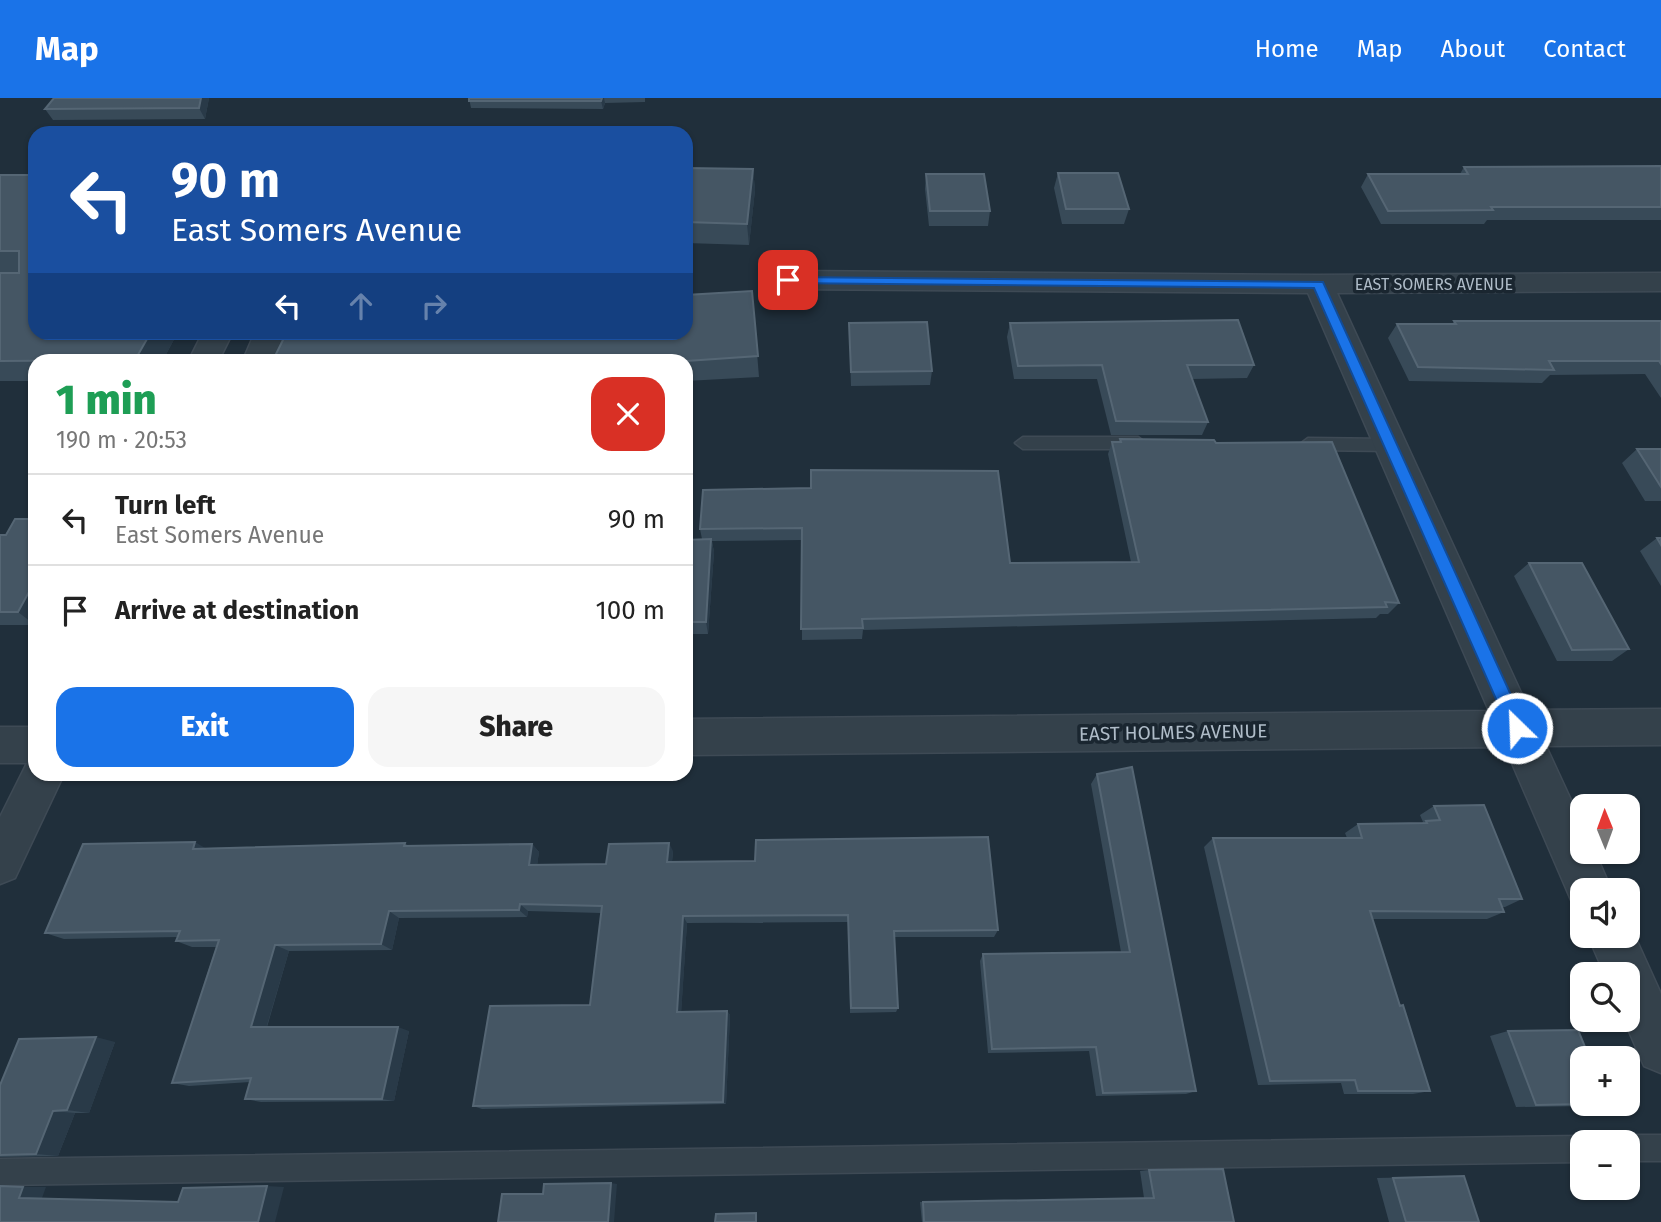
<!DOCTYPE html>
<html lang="en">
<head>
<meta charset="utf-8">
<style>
  body { margin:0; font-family:"Fira Sans",sans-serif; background:#f6f6f6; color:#222; height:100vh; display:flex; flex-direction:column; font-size:26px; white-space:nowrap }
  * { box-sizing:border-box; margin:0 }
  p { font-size:23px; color:#767676 }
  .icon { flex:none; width:38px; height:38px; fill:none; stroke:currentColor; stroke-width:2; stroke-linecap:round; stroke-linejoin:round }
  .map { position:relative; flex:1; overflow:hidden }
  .drawer { position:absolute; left:28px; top:256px; width:665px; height:427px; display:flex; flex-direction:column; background:#fff; border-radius:21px; box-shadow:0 2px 5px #0004 }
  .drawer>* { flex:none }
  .banner { position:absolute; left:28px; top:28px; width:665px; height:214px; border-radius:21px; box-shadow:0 2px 5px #0004; background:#1a4fa0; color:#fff; overflow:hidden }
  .needle { width:46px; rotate:359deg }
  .fabs { position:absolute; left:1570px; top:696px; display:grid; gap:14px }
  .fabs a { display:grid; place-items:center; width:70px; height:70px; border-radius:14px; background:#fff; box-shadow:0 2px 5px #0004; font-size:35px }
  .pin { position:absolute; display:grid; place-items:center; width:60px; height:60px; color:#fff; margin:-30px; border-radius:14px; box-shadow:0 4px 10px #0006 }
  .me { position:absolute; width:77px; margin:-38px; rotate:336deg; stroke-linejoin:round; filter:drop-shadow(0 0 5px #0008) }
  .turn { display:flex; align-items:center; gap:24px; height:147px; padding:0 28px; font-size:32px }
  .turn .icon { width:91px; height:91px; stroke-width:2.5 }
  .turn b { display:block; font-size:49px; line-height:60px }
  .lanes { display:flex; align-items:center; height:66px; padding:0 28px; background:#0003; justify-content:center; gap:35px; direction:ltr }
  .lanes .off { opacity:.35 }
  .round { display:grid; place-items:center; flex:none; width:74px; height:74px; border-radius:21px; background:#f6f6f6 }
  .headline { display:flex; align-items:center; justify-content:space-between; height:119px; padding:0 28px }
  h1 { font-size:42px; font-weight:800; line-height:52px; color:#1e9e55 }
  .primary-button { display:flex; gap:14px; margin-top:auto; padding:14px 28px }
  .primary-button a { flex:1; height:80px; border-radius:21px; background:#1a73e8; color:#fff; font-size:28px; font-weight:800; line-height:80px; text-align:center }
  .primary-button a+a { background:#f6f6f6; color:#222 }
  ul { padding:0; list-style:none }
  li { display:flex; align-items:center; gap:21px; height:91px; padding:0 28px; border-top:2px solid #e0e0e0 }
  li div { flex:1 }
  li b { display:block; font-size:26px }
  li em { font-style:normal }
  header { display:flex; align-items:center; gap:42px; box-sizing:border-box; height:98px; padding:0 35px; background:#1a73e8; color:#fff }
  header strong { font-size:33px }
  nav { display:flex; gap:38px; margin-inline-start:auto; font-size:24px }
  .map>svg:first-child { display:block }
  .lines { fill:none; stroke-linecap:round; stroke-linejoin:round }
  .service-casing { stroke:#3e4a55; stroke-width:3 }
  .minor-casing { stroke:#3e4a55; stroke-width:3 }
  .service { fill:#34414b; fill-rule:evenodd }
  .minor { fill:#34414b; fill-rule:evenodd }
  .wall { fill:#384a58 }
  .shaded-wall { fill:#293a48 }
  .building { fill:#455664; stroke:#556674; stroke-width:2 }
  .route { fill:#1a73e8; stroke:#114b97; stroke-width:2 }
  .labels { text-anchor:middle; stroke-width:7; stroke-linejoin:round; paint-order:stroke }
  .far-street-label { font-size:16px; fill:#afbcc8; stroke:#1a2630 }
  .street-label { font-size:19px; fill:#afbcc8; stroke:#1a2630 }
</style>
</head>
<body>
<header>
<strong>Map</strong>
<nav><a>Home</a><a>Map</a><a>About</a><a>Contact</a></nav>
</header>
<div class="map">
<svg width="1661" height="1124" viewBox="0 0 1661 1124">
  <rect width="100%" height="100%" fill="#202f3b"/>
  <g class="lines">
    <!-- service casing -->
    <g class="service-casing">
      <path id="service" d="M1023 339H1138L1146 345 1138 351H1023L1015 345Z
        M1308 340 1391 341 1399 347 1391 353 1308 352 1300 346Z
        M1628 1037H1661V1063H1628V1045H1617L1619 1041Z
        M1582 1038 1592 1045H1582V1064L0 1087V1061Z"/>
    </g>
    <!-- minor casing -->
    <g class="minor-casing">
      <path id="minor" d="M788 173 1318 177 1661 175V193L1337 195 1529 612 1661 611V647L1546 648 1582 726V754H1595L1612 793H1582V812L1574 809 1505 649 686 657V621L1489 613 1308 195 788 191 778 188 774 182 778 176Z
        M203 234H233L219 262H189Z
        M255 234H285L273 262H243Z
        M0 629H35V676H64L15 780 0 786V719L27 665H0Z
        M1628 823 1661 896V975L1644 968 1624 922H1628V877H1605L1588 838H1628Z"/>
    </g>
    <!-- service -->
    <use href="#service" class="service"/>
    <!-- minor -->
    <use href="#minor" class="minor"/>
  </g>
  <!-- wall -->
  <path class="wall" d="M209 0 205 21 53 22 45 11Z
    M469 0H645V4L605 5 603 11 471 10Z
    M1661 68V122H1487L1484 126H1381L1361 89 1368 76H1460L1464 69Z
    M686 70 753 71 755 92 749 147 686 145Z
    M1058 75 1129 111 1124 126H1062L1054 90Z
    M926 76 990 113 988 128H929L925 91Z
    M0 77H35V234H178L163 262H35V283H0V175H19V174H0Z
    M752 193 759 279 686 283V234Z
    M1454 223H1661V300L1645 276 1550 277 1542 285 1409 283 1388 240 1397 226H1452Z
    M849 225 932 273 930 287 851 288Z
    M1010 225 1254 267 1247 280 1192 281 1208 324 1202 337H1111L1097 281H1014L1007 239Z
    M1120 341 1216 345 1399 505 1388 516H1380L1376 520 863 532 862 541 802 542V442L712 443 714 454 708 536H686V442L702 441 700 431 703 392 1010 465 1131 464 1108 356 1112 344H1119Z
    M1637 351H1661V403H1645L1622 365Z
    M0 437 35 527H0Z
    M1657 440H1661V488L1640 453Z
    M1529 465 1629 551 1612 563H1557L1514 478Z
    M1097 676 1196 993 1186 996 1096 998 1089 953 988 955 980 863 983 856 1121 854 1091 686Z
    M1434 708 1522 801 1505 809H1502L1504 814 1487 821H1372L1400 908 1430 993 1413 996H1344L1341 985 1258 987 1204 749 1213 740H1347L1345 735 1358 726 1422 725 1423 724 1420 717Z
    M405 745 408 748 532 746 539 754 537 767 606 766 673 753 672 764 998 832 994 839H894L898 910 896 914 850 915 848 824 687 825 681 914 727 913 730 917 726 1006 482 1011 473 1008 590 907 601 815 528 813 527 819 399 820 392 852 289 853 267 929 409 933 394 1003 261 1004 245 1001 250 984 189 988 172 985 216 849H192L176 843 178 839 64 841 45 835 206 750Z
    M1508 933 1582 1006H1602L1587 1008 1516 1009 1490 938Z
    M115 944 89 1015H75L58 1058 0 1059V987Z
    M1149 1072 1234 1124H922L920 1104 1144 1100 1140 1073Z
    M1464 1078 1479 1124H1389L1377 1080Z"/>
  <!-- shaded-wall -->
  <path class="shaded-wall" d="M201 0H209L205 21 199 10Z
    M602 0H604L605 5 603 11 601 3Z
    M753 71 755 92 749 147 747 126Z
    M151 234H178L163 262H135Z
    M711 441 714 454 708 536 706 524Z
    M35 483V527L18 514Z
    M195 744 210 753 193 751Z
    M669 745 673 753 671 772 667 764Z
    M532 746 539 754 536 775 529 767Z
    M520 806 528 813 527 819 519 812Z
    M389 813 399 820 392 852 381 846Z
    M683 818 687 825 681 918 677 914Z
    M275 847 289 853 265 934 251 929Z
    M727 913 730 917 726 1006 723 1004Z
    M398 929 409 933 394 1003 382 1001Z
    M96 939 115 944 89 1015 67 1012Z
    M53 1013 75 1015 58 1058 36 1056Z
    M611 1085 617 1086 614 1124H608Z
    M267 1088 284 1089 275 1124H258Z
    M23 1089H46L42 1100H19Z"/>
  <!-- building -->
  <path class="building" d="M54 0H201L199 10 45 11Z
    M469 0H602L601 3H469Z
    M1661 68V109H1491L1493 112 1388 113 1368 76H1468L1464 69Z
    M686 70 753 71 747 126 686 124Z
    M1058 75H1118L1129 111H1066Z
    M926 76H984L990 113H930Z
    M0 77H35V234H151L135 262 0 263V175H19V153H0Z
    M752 193 758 258 686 263 273 262 287 234H686V197Z
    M1238 222 1254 267H1187L1208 324 1116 323 1102 267 1018 268 1010 225Z
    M1454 223H1661V266L1659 263H1549L1554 272 1418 269 1397 226H1456Z
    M927 224 932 273 851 274 849 225Z
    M1120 341 1214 342 1216 345 1332 344 1399 505 1385 504 1387 509 862 521 863 530 801 531 802 430 700 431 703 392 811 390V372L998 373 1010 465 1139 464 1112 344H1121Z
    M1637 351H1661V389Z
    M15 421H35V483L18 514H0V437H6Z
    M1657 440H1661V447Z
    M711 441 706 524H686V442Z
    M1529 465H1582L1629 551 1572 552Z
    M1132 669 1196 993 1103 995 1096 949 992 951 983 856 1130 854 1097 676Z
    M1484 707 1522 801H1499L1504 814 1370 813 1400 908 1403 907 1430 993H1358L1355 982 1270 983 1213 740H1362L1358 726 1427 725 1426 723 1440 722 1434 708Z
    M988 739 998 832 894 833 898 910H851L848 817 683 818 677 914 727 913 723 1004 473 1008 490 908 590 907 602 808 520 806 519 812 389 813 381 846 275 847 251 929H398L382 1001H245L251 980 172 985 219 842 176 843 180 833 45 835 83 746 195 744 193 751 405 745 404 748 532 746 529 767 606 766 609 746 669 745 667 764 755 763 756 742Z
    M1578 932 1590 961H1582V1006L1536 1007 1508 933Z
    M96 939 67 1012 53 1013 36 1056 0 1057V987L19 941Z
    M1223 1071 1234 1124H924L923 1104 1154 1100 1149 1072Z
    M1464 1078 1479 1124H1406L1393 1080Z
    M611 1085 608 1124H498L502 1096H543L544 1086Z
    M0 1088 23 1089 19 1100 178 1104 183 1090 267 1088 258 1124H0Z
    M756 1115V1124H715L716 1116Z"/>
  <!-- route -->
  <path class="route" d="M788 179 1323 184 1526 630 1523 635 1517 638 1511 635 1314 190 783 185 782 182Z"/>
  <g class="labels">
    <!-- far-street labels -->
    <g class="far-street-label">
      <text x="1434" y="192">EAST SOMERS AVENUE</text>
    </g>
    <!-- street labels -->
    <g class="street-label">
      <text transform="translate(1173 634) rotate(-1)" y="7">EAST HOLMES AVENUE</text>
    </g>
  </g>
</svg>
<div class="fabs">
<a><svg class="needle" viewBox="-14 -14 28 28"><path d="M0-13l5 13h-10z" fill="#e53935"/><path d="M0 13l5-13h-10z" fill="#767676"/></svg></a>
<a><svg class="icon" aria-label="sound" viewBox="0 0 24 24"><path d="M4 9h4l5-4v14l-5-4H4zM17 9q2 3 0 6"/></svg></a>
<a><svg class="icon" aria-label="search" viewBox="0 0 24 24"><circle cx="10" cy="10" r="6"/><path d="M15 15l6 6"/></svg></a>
<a>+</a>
<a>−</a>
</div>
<div class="pin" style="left:788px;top:182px;background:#d93025"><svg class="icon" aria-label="arrive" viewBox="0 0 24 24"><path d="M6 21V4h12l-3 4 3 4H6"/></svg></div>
<svg class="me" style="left:1517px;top:630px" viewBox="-20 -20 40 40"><circle r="17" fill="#1a73e8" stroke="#fff" stroke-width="3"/><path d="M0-11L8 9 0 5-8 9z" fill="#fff"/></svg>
<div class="banner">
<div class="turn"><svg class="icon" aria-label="left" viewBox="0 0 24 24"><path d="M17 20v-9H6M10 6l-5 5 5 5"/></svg><div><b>90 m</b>East Somers Avenue</div></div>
<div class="lanes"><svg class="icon" aria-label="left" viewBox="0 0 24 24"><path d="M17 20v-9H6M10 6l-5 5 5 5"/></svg><svg class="icon off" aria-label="ahead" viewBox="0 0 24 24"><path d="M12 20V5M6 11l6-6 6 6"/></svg><svg class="icon off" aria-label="right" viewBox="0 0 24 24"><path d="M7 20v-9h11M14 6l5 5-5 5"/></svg></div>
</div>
<section class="drawer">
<div class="headline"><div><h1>1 min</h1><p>190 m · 20:53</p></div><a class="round" style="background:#d93025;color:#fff"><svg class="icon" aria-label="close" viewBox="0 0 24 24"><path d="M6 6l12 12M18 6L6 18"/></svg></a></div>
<ul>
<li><svg class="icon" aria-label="left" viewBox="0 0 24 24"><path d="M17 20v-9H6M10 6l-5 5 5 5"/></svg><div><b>Turn left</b><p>East Somers Avenue</p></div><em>90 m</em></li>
<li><svg class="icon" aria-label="arrive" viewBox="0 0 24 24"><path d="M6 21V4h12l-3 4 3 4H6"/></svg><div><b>Arrive at destination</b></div><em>100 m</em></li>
</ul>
<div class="primary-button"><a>Exit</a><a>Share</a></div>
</section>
</div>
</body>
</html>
